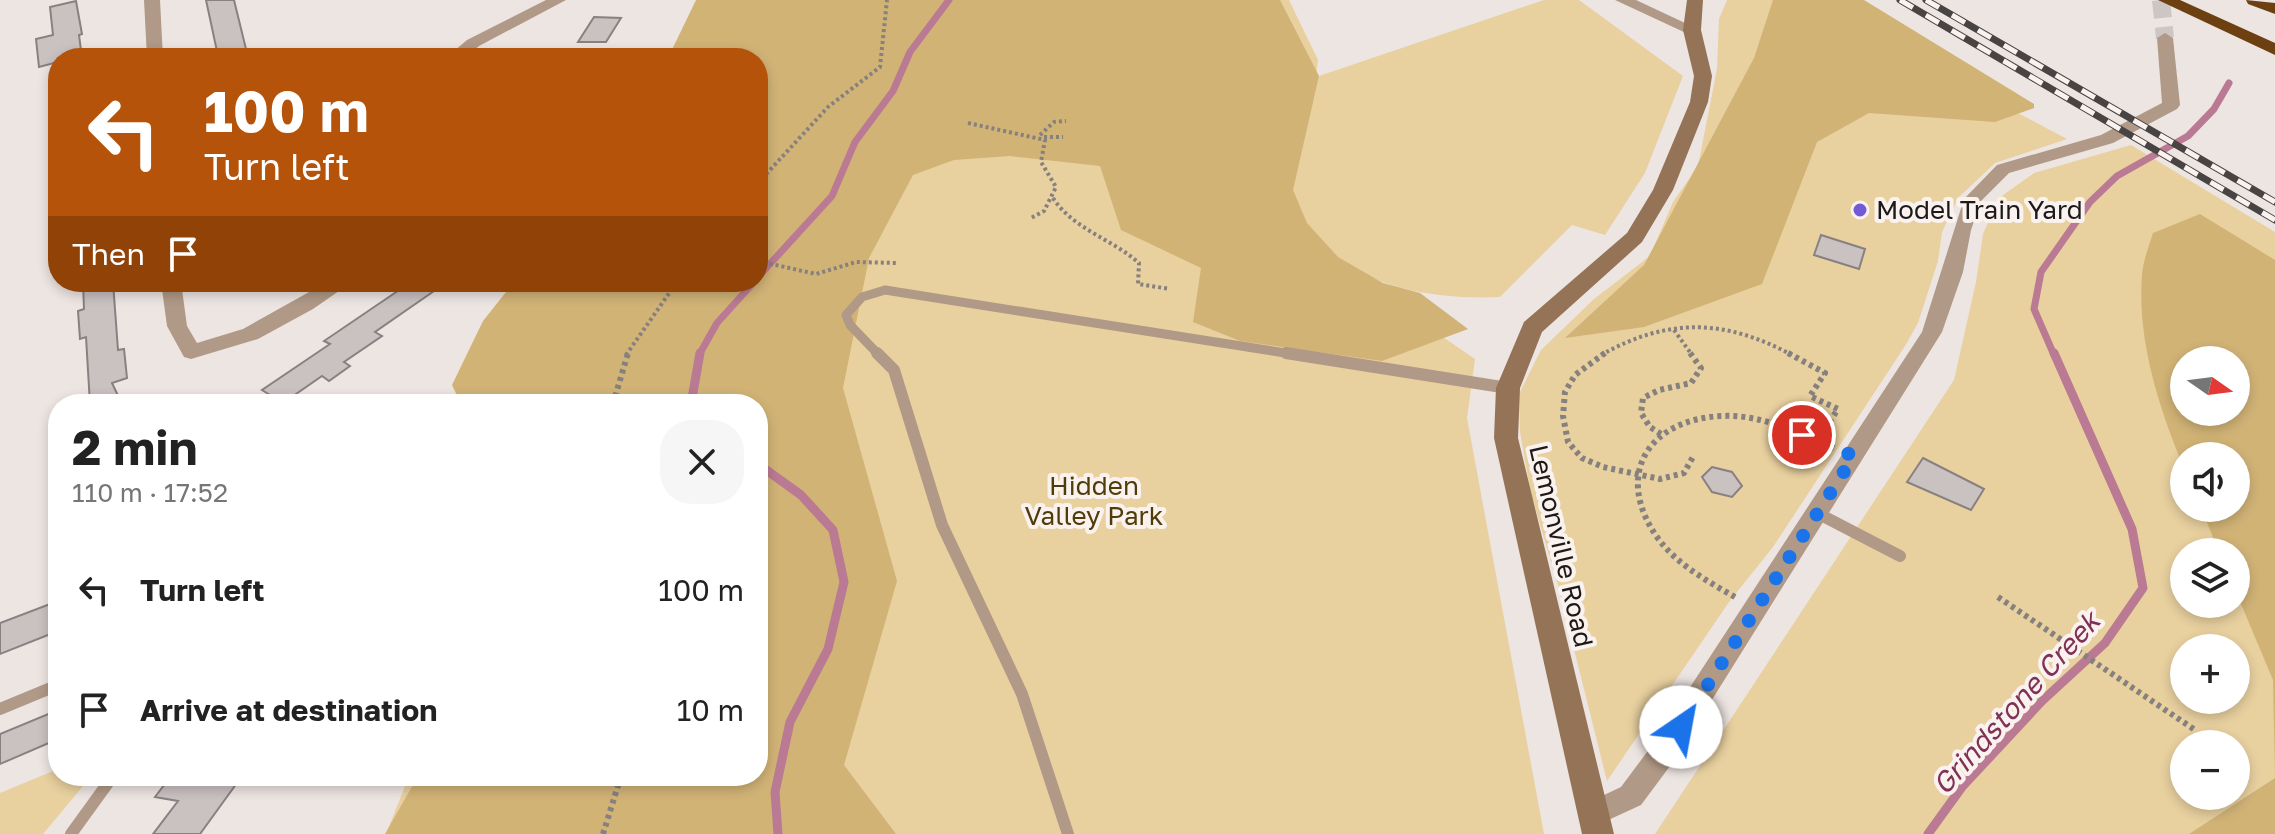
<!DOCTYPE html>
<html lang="en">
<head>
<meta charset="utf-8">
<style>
  body { margin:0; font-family:"Golos Text",sans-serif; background:#f6f6f6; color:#222; height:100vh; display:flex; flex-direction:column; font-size:30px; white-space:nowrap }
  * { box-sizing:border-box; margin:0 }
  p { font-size:26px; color:#767676 }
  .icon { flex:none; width:44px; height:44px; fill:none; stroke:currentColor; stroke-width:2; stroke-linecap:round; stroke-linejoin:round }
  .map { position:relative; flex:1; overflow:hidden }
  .panel { position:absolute; left:48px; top:394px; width:720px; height:392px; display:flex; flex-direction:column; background:#fff; border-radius:32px; box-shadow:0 4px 12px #0003 }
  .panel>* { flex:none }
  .hud { position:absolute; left:48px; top:48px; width:720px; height:244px; border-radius:32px; box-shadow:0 4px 12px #0003; background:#b45309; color:#fff; overflow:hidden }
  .needle { width:52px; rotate:104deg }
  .buttons { position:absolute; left:2170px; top:346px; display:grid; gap:16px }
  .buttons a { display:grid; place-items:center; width:80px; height:80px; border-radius:50%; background:#fff; box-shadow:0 4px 12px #0003; font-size:40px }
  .pin { position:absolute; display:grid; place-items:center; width:68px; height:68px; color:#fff; margin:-34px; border:4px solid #fff; border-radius:50%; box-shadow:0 2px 8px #0007 }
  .me { position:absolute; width:88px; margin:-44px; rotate:33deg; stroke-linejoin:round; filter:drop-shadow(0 0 6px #0008) }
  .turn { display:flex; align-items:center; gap:28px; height:168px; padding:0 24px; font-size:36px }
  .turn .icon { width:104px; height:104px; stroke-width:2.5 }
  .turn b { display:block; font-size:56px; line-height:68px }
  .then { display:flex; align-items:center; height:76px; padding:0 24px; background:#0003; gap:16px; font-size:30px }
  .round { display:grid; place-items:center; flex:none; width:84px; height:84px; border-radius:32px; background:#f6f6f6 }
  .overview { display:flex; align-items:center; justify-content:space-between; height:136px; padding:0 24px }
  h1 { font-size:48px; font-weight:700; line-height:60px }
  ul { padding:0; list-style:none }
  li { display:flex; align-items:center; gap:24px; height:120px; padding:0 24px }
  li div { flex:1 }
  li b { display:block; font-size:30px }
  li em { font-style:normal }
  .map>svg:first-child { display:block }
  .green { fill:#e8d09f; fill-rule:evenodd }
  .forest { fill:#d1b376; fill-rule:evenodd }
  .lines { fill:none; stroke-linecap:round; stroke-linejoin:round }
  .stream-far1 { stroke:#ba7a93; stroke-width:7 }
  .stream { stroke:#ba7a93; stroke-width:9 }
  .building { fill:#cac1c1; stroke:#898181; stroke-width:2 }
  .street-tunnel { stroke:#cec6c4; stroke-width:18; stroke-dasharray:18 9; stroke-linecap:butt }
  .path-far1 { stroke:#86807e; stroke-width:4; stroke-dasharray:3 3; stroke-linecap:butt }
  .path { stroke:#86807e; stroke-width:6; stroke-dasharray:4 4; stroke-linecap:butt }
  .lane-far1 { stroke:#b09986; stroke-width:9 }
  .lane { stroke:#b09986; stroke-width:12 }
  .street { fill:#b09986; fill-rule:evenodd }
  .secondary { fill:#947357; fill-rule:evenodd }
  .highway { fill:#6d4011; fill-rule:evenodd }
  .rail-casing { stroke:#484443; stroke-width:7 }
  .rail { stroke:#faf2ef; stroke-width:5; stroke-dasharray:15; stroke-linecap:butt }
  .route { stroke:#1a73e8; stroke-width:14; stroke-dasharray:0 25.2 }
  .poi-dot { fill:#725bd5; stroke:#faf2ef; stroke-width:3 }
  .labels { text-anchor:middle; stroke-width:8; stroke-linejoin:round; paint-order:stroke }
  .poi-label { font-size:26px; fill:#1c1918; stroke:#faf2ef; text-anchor:start }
  .park-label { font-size:26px; fill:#503c09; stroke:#faf2ef }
  .street-label { font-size:26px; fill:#1c1918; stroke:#faf2ef }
  .water-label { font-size:28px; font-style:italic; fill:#813155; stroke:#faf2ef }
</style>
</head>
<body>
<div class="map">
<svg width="2275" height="834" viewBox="0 0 2275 834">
  <rect width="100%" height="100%" fill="#ede5e2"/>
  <!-- green -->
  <path class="green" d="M719 0H1289L1318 60 1313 102 1319 76 1544 0H1579L1683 76 1645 173 1605 235 1572 225 1500 297C1430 300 1348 287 1307 224 1303 217 1301 208 1297 201L1292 234 1475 359 1467 418 1544 834H386L409 776H758V58Z
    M1727 0H1815L1919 61 2067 139 1995 163 1959 197 1942 232 1938 261 1918 323 1905 346 1773 547 1729 602 1607 781 1558 585 1531 494 1520 432 1519 394 1541 350 1594 299 1650 256 1673 202 1698 166 1717 69 1719 19Z
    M2131 145 2275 232V834H1655L1954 380 1976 282 1983 234 1999 198 2034 173ZM2184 360H2236V412H2184ZM2184 456H2236V508H2184ZM2184 552H2236V604H2184ZM2184 648H2236V700H2184ZM2184 744H2236V796H2184Z
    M58 769V776H90L89 779 43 834H0V793Z"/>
  <!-- forest -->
  <path class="forest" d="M696 0H1280L1319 76 1293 190 1307 223 1338 257 1383 283 1420 293 1468 329 1382 361 1240 341 1193 322 1201 268 1121 230 1100 166 1010 156 954 160 913 175 869 258 843 388 897 581 844 765 896 834H385L418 776H758V404H461L452 385 483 321 514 282H758V58H668Z
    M1773 0H1864L2034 104V108L1995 122 1869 113 1817 142 1762 284 1644 327 1565 338 1644 265 1754 58Z
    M2200 214 2275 260V775L2273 680 2236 592V552H2219L2201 508H2236V456H2184V468C2159 408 2137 341 2142 275 2143 261 2149 246 2153 233ZM2184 360H2236V412H2184Z
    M2275 778V834H2189Z"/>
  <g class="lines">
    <!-- stream-far1 -->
    <path class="stream-far1" d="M758 277 832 196 855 142 893 91 910 52 949 0
      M699 355 717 323 754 282
      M2054 355 2034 309 2041 272 2090 202 2117 176 2188 136 2214 109 2229 83"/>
    <!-- stream -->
    <path class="stream" d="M691 404 700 353
      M758 464 801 495 833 530 844 582 828 649 790 722 775 792 778 834
      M1928 834 1962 787 2042 701 2105 643 2143 588 2132 529 2054 353"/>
  </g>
  <!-- building -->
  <path class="building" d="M206 0H234L246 49 218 56Z
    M76 1 82 34 79 35 82 58H58V62L39 67 36 39 53 35 50 7Z
    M594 17 621 18 606 42H578Z
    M1821 235 1865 249 1859 269 1814 255Z
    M83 282H113L118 350 124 349 127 378 112 383 122 404H90L86 337 80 339 78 311 84 309Z
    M411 282H447L375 332 382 336 344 362 350 366 329 381 322 376 283 403 262 390 330 344 324 341Z
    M1923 458 1984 489 1971 510 1907 482Z
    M1712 467 1732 472 1742 486 1732 497 1712 492 1702 477Z
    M58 601V631L0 654V623Z
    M58 710V739L0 764V734Z
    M171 776H242L200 834H153L178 801 155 797Z"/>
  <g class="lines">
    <!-- street-tunnel -->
    <path class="street-tunnel" d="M2161 0 2165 38"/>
    <!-- path-far1 -->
    <path class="path-far1" d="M968 123 1045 140 1041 162 1056 187 1044 211 1031 218
      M1040 135 1054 122 1066 121
      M1044 137H1063
      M758 183 828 107 880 67 887 0
      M1053 198C1073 229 1112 239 1139 263L1138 284 1170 289
      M758 261 816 274 856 262 898 263
      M1674 330 1692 355
      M626 355 677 282
      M1601 355C1669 317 1725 319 1792 355"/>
    <!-- path -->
    <path class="path" d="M1605 353 1575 375 1565 392 1563 416 1568 442 1582 458 1603 467 1660 479 1684 473 1694 455
      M1788 353 1825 373 1810 396 1838 409 1817 441
      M613 404 628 353
      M1661 434 1650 427 1641 413 1643 398 1659 390 1691 383 1701 368 1690 353
      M1735 597C1707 581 1676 564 1657 537 1613 474 1649 419 1722 416 1761 414 1799 433 1834 448
      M1998 597 2195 730
      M603 834 621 776"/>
    <!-- lane-far1 -->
    <path class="lane-far1" d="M879 355 850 325 846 315 862 297 885 290 1298 355"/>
    <!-- lane -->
    <path class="lane" d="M877 353 894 370 942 525 1022 694 1068 834
      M1286 353 1508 388
      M1817 513 1900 556
      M0 709 58 685
      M71 834 113 776"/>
    <!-- street -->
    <path class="street" d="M144 0H160L163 58H147Z
      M546 0H566L479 46 464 58H446L467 40Z
      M1615 0H1636L1700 30 1692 35 1686 33Z
      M2165 33 2173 38 2180 105 2177 109 2113 143 2009 173 1981 201 1971 230 1963 272 1942 332 1673 762 1641 805 1593 827 1583 823 1579 814 1583 805 1621 787 1653 744 1922 332 1964 199 1997 165 2101 135 2162 103 2157 38Z
      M161 282H181L187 326 197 343 243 329 327 282H352L313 309 258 339 191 359 184 357 167 326Z"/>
    <!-- secondary -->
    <path class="secondary" d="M1687 0H1703L1701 30 1712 76 1708 102 1673 190 1642 242 1542 332 1520 388 1518 438 1614 834H1582L1494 438 1496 388 1524 322 1627 233 1653 190 1690 102 1694 76 1683 30Z"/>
    <!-- highway -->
    <path class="highway" d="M2158 0H2180L2275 43V55Z
      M2246 0 2275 3V14L2248 4Z"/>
    <!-- rail casing -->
    <g class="rail-casing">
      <path id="rail" d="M1900 0 2275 220
        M1926 0 2275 202"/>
    </g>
    <!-- rail -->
    <use href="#rail" class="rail"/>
  </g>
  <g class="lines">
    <!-- route -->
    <path class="route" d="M1681 727 1854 456 1802 435"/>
  </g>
  <!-- markers -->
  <circle class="poi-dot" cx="1860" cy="210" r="8"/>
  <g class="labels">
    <!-- poi labels -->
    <g class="poi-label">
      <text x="1876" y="219">Model Train Yard</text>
    </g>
    <!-- park labels -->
    <g class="park-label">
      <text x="1094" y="495">Hidden<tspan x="1094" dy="30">Valley Park</tspan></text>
    </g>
    <!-- street labels -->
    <g class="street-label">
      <text transform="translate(1561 546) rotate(77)" y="9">Lemonville Road</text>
    </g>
    <!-- water labels -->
    <g class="water-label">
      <text transform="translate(2016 703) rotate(-48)" y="10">Grindstone Creek</text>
    </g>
  </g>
</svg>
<div class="buttons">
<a><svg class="needle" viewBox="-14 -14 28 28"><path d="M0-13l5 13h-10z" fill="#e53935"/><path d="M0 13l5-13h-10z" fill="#767676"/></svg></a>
<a><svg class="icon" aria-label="sound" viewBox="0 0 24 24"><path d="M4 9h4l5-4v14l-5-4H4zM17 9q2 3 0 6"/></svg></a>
<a><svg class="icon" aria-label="layers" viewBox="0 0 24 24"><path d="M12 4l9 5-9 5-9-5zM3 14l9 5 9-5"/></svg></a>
<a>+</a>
<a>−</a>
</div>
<div class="pin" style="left:1802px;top:435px;background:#d93025"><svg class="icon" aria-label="arrive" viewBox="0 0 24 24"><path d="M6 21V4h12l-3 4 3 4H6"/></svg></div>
<svg class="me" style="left:1681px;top:727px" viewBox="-20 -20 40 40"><circle r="19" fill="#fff"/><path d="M0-13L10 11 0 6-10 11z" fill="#1a73e8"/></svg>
<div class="hud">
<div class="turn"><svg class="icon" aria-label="left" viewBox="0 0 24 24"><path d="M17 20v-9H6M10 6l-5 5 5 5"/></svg><div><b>100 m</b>Turn left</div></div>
<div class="then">Then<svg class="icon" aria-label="arrive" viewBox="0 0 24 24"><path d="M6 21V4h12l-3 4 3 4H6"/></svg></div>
</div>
<section class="panel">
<div class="overview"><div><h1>2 min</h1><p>110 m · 17:52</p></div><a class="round"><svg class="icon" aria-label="close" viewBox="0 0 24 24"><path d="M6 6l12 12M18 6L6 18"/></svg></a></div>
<ul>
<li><svg class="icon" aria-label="left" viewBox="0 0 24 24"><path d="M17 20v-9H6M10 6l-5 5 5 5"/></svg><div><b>Turn left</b></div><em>100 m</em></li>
<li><svg class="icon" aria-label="arrive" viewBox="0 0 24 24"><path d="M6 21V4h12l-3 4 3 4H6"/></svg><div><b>Arrive at destination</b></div><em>10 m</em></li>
</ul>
</section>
</div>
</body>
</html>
